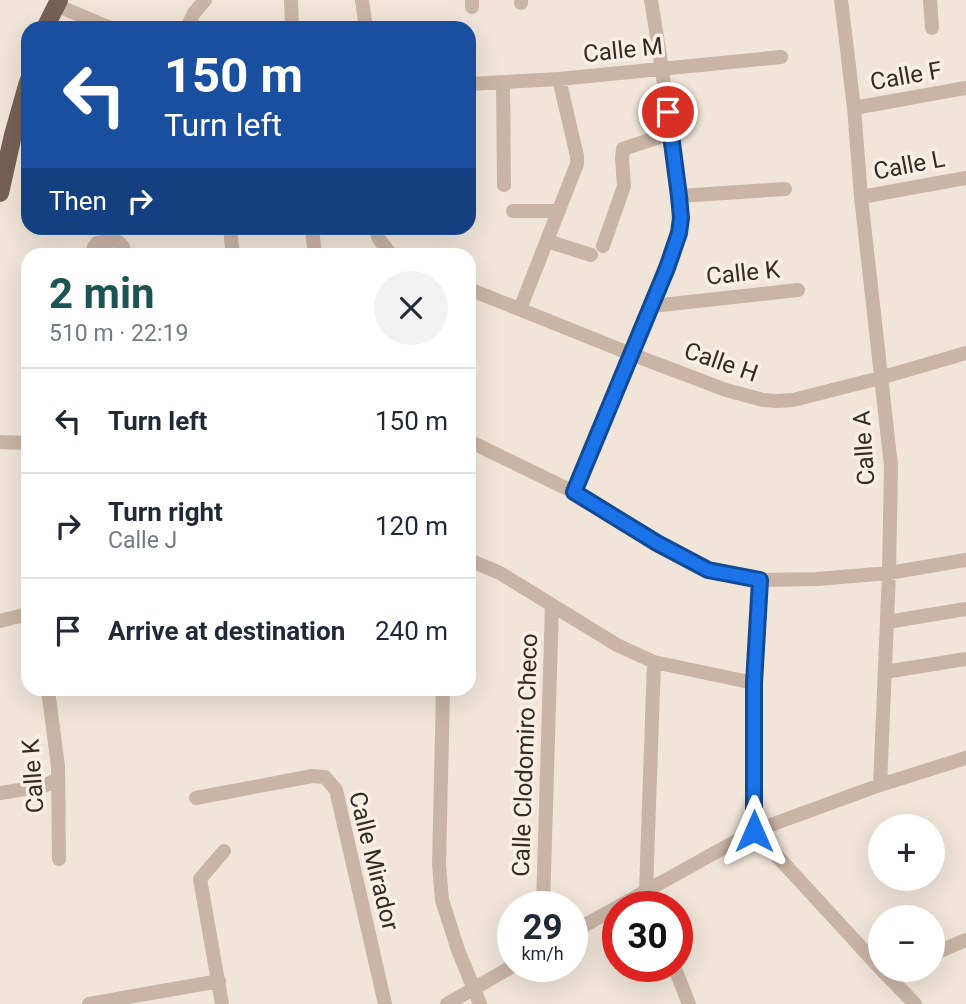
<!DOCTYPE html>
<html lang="en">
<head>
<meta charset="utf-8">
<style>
  body { margin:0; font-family:Roboto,sans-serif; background:#f2f2f3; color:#1f2937; height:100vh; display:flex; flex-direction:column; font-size:26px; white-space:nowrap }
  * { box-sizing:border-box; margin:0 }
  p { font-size:23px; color:#747a83 }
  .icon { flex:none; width:38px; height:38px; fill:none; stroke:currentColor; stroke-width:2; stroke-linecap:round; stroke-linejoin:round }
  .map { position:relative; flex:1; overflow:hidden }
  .panel { position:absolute; left:21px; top:248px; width:455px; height:448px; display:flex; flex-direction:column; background:#fff; border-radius:21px; box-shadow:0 7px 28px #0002 }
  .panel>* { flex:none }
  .top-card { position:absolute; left:21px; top:21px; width:455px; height:214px; border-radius:21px; box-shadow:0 7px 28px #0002; background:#1a4fa0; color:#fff; overflow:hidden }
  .buttons { position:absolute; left:868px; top:814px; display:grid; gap:14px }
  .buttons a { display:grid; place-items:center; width:77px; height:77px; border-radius:50%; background:#fff; box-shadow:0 7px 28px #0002; font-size:35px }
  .speed { position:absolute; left:497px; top:891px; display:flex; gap:14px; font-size:35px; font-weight:700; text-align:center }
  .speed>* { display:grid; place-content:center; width:91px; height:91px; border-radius:50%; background:#fff; box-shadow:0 7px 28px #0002; line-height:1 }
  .speed small { font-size:18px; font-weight:400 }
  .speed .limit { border:10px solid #d22; background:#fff; color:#111 }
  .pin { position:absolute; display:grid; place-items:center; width:60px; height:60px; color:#fff; margin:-30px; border:4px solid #fff; border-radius:50%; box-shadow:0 2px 7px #0007 }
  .me { position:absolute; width:77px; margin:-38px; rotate:0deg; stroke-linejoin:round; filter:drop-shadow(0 0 5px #0008) }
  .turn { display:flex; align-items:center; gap:24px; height:147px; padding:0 28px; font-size:32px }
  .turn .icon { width:91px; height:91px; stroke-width:2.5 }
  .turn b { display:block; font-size:49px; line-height:60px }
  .then { display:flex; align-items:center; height:66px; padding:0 28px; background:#0003; gap:14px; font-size:26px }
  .round { display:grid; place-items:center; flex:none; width:74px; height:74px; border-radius:37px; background:#f2f2f3 }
  .headline { display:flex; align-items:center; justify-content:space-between; height:119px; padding:0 28px }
  h1 { font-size:42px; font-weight:700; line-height:52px; color:#1c5456 }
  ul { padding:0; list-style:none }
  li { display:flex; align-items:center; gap:21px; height:105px; padding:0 28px; border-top:2px solid #e0e1e3 }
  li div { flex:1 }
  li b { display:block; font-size:26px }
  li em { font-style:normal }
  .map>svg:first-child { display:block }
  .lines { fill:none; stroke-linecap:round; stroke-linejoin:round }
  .minor { stroke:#c9b4a5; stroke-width:14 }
  .major { stroke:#776157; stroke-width:18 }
  .route-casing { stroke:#114b97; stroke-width:18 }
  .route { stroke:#1a73e8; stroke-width:12 }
  .labels { text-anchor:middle; stroke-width:7; stroke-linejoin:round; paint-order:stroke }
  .street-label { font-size:24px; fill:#352a26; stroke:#f9efe5 }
</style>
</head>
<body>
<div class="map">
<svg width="966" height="1004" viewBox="0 0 966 1004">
  <rect width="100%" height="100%" fill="#f1e5d9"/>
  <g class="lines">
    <!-- minor -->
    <path class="minor" d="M291 0 292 28
      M362 0 366 28
      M841 0 854 108 861 197 891 466 889 573 880 785
      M930 0 932 28
      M521 3V0
      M56 5 110 28
      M472 7V0
      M187 28 194 13 205 0
      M503 83 504 185
      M469 84 559 79 781 57
      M854 108 966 88
      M679 196 785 189
      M861 197 966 178
      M513 211H559
      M230 228 233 256
      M312 228 315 256
      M375 228 379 239 392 256
      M547 241 591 255
      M603 246 624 186 622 158 623 149 671 133
      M93 256 94 247 97 243 115 240C122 244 125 247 124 256
      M469 289 631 354 726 390 763 400 777 401 793 400 880 378 966 353
      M652 306 798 290
      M520 309 577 164V156L559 79
      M469 441 574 492 657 543 708 570 760 580 817 579 889 573 966 560
      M0 442 28 443
      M574 492 675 249C685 214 677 179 672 143 666 95 659 48 651 0
      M469 560 500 573 617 645 654 662 754 683
      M760 580 754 683V831L880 968
      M0 621 28 614
      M887 622 966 609
      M885 672 966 659
      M48 690 58 766 59 859
      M443 690 439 865 442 900 458 950 480 1004
      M0 793 44 786 58 779
      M196 798 312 776 325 777 336 790 385 1004
      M543 906 552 605
      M619 906 754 831 880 785 966 758
      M652 906 646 891 654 662
      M572 932 618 907
      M933 954 966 940
      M674 966 689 1004
      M882 970 915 1004
      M89 1004 219 981
      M222 1004 200 879 224 851
      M447 1004 513 966"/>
    <!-- major -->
    <path class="major" d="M45 28 59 0
      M0 193 13 135 28 82"/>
  </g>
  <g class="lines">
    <!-- route casing -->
    <g class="route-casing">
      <path id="route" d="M668 112 679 196 681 218 679 233 667 268 574 492 657 543 708 570 760 580 754 683V831"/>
    </g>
    <!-- route -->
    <use href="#route" class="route"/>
  </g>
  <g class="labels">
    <!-- street labels -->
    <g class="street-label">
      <text transform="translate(623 50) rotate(-6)" y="8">Calle M</text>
      <text transform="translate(906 76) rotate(-10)" y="8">Calle F</text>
      <text transform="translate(909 165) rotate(-11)" y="8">Calle L</text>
      <text transform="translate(743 273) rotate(-6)" y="8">Calle K</text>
      <text transform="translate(721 362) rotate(19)" y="8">Calle H</text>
      <text transform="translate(864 448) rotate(-94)" y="8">Calle A</text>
      <text transform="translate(525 755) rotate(-88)" y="8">Calle Clodomiro Checo</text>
      <text transform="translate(33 776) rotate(-94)" y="8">Calle K</text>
      <text transform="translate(374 861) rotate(76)" y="8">Calle Mirador</text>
    </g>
  </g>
</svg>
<div class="buttons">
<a>+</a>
<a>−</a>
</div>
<div class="speed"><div>29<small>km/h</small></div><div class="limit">30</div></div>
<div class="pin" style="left:668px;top:112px;background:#d93025"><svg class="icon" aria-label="arrive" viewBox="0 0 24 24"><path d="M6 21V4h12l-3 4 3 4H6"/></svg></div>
<svg class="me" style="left:754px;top:831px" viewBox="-20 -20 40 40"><path d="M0-17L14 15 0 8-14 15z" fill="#1a73e8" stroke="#fff" stroke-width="4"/></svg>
<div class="top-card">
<div class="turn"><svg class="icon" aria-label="left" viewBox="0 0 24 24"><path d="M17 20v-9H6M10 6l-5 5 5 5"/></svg><div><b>150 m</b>Turn left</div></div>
<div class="then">Then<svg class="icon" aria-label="right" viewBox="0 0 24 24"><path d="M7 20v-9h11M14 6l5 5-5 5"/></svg></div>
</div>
<section class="panel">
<div class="headline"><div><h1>2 min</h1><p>510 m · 22:19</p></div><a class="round"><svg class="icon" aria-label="close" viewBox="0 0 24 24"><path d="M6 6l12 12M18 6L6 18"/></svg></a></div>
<ul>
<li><svg class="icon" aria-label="left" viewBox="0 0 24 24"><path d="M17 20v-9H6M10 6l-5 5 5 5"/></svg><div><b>Turn left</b></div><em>150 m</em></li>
<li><svg class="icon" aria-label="right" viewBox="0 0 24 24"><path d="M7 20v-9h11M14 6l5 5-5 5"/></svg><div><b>Turn right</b><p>Calle J</p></div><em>120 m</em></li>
<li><svg class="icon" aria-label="arrive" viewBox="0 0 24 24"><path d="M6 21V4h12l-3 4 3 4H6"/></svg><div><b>Arrive at destination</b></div><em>240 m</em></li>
</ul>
</section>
</div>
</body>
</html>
